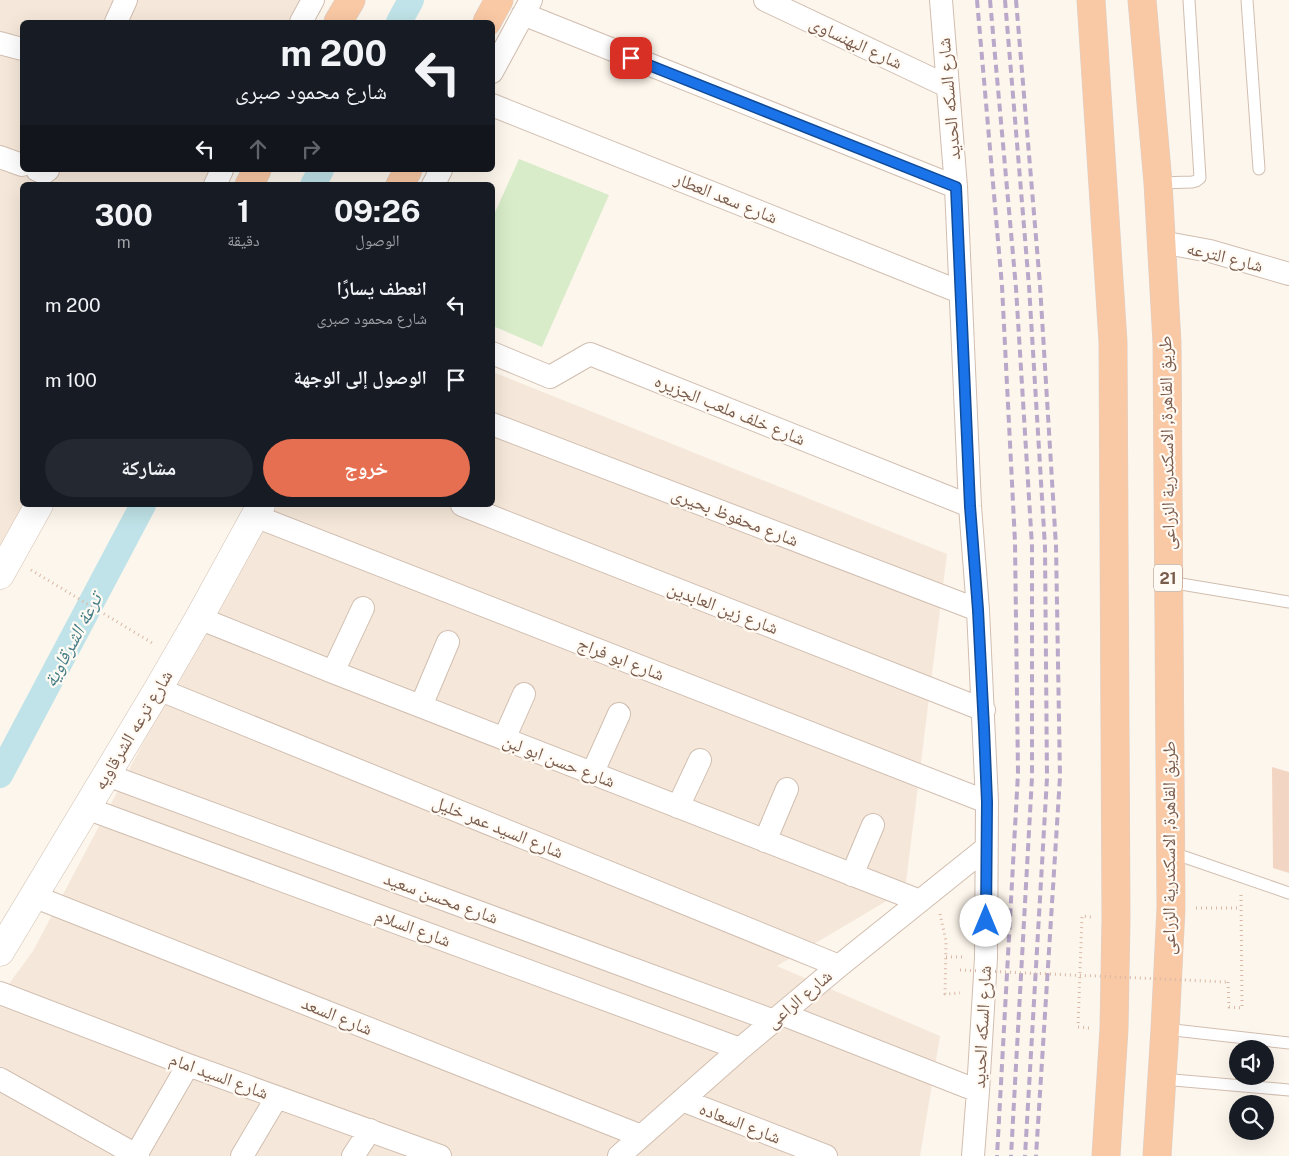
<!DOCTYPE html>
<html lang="ar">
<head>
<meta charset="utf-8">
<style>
  body { margin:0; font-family:"Public Sans","Noto Naskh Arabic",sans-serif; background:#242831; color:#f1f3f6; direction:rtl; height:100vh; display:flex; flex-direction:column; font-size:19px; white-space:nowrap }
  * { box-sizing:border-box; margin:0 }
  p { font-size:16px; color:#9ea1a6 }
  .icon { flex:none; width:28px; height:28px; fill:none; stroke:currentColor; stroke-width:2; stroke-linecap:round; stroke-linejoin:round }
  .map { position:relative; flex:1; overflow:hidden; direction:ltr }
  .side { position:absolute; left:20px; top:182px; width:475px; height:325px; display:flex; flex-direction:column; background:#171b24; border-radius:8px; box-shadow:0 5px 20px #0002; direction:rtl }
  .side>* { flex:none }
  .guide { position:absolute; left:20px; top:20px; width:475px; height:152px; border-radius:8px; box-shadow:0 5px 20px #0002; direction:rtl; background:#171b24; color:#f1f3f6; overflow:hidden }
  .tools { position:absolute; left:1229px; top:1040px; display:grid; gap:10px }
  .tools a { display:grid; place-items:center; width:45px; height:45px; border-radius:50%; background:#171b24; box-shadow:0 5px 20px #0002; font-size:25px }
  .pin { position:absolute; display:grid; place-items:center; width:42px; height:42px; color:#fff; margin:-21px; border-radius:10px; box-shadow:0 2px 8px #0006 }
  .me { position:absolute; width:55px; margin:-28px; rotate:0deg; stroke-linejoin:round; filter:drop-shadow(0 0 4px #0008) }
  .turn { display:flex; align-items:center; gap:18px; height:105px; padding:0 25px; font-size:22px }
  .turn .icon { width:65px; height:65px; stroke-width:2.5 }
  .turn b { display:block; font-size:35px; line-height:42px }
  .lanes { display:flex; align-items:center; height:48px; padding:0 25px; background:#0003; justify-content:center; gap:25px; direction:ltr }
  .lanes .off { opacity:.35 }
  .eta { display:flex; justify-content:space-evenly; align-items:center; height:85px; text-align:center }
  .eta b { font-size:30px; font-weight:700; line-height:35px }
  .action { display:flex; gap:10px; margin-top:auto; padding:10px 25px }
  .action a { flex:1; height:58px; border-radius:30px; background:#e76f51; color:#fff; font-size:20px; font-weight:700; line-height:58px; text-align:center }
  .action a+a { background:#242831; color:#f1f3f6 }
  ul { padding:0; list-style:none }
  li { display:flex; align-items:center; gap:15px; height:75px; padding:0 25px }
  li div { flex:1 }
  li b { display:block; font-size:19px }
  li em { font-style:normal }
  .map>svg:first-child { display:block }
  .residential { fill:#f5e8da }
  .green { fill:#d8ecc9 }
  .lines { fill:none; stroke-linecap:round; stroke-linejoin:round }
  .canal { stroke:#bfe3e8; stroke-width:26 }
  .building { fill:#f3d5c3 }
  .service-casing { stroke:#d1beb0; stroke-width:13 }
  .minor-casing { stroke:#d1beb0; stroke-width:24 }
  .tertiary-casing { stroke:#d1beb0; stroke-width:29 }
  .secondary-casing { stroke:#d6c0b0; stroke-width:29 }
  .trunk-casing { stroke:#dad1cd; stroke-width:29 }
  .path { stroke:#d9b8a5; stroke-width:3; stroke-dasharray:1 4; stroke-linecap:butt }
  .service { stroke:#fff; stroke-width:11 }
  .minor { stroke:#fff; stroke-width:22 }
  .tertiary { stroke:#fff; stroke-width:28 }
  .secondary { stroke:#fff; stroke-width:28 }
  .trunk { stroke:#f9c8a4; stroke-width:28 }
  .rail { stroke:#b9a8c9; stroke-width:4; stroke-dasharray:8 5; stroke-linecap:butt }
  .path-bridge { stroke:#d9b8a5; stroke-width:3; stroke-dasharray:1 4; stroke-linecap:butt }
  .route-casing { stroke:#114b97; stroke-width:12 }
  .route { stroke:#1a73e8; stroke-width:9 }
  .labels { text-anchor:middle; stroke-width:4.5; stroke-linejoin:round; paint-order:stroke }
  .shield { fill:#fffaf3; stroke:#a28b7f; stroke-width:1 }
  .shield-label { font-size:16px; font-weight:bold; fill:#7a5c4d }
  .street-label { font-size:18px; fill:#7a5c4d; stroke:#fffaf3 }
  .water-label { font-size:19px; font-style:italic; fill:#437c86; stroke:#fffaf3 }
</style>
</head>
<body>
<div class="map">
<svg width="1289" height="1156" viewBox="0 0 1289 1156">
  <rect width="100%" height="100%" fill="#fdf6ec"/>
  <!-- residential -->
  <path class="residential" d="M0 0H309L296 22H22V170H215L207 185H22V505H35L0 570Z
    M493 372 947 554 905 890 777 966 940 1036 920 1156H0V996L33 951 269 505H492Z"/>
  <!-- green -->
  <path class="green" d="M519 159 609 195 542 347 493 326V217Z"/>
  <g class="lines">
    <!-- canal -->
    <path class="canal" d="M399 22 411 0
      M313 185 321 170
      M0 775 143 505"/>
  </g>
  <!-- building -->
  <path class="building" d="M1272 767 1289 772V873L1273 868Z"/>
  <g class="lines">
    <!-- service casing -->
    <g class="service-casing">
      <path id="service" d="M1247 0 1259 169
        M1158 183 1192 182 1196 181 1200 178 1189 0
        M1169 582 1289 602
        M1170 852 1289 893
        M1165 1029 1289 1043
        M1162 1079 1289 1090"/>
    </g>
    <!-- minor casing -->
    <g class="minor-casing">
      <path id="minor" d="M765 0 947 86
        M941 0 956 187 970 506 978 610 987 802 986 958 978 1091 973 1156
        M523 14 956 187
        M116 22 126 0
        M301 22 313 0
        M0 43 22 49
        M492 72 531 0
        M492 105 960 292
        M0 157 22 165
        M37 170 44 173 48 170
        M215 185 222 170
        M433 185 441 170
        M1161 242 1210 251 1289 274
        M492 353 550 377 590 354 970 506
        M492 424 978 610
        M462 505 984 710
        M255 516 987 802
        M199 618 333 672 920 901
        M333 672 363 608
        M158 689 839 966
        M421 706 448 642
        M504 739 524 694
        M592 774 619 714
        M107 775 774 1021
        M678 807 700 760
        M86 808 740 1049
        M765 841 787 789
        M852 875 873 825
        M33 896 641 1136
        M0 993 188 1065 440 1156
        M782 1014 978 1091
        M0 1079 138 1156
        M682 1100 826 1156
        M136 1155 188 1065
        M242 1156 277 1097
        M353 1156 370 1130
        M619 1156 740 1049 839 966 986 848"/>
    </g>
    <!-- tertiary casing -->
    <g class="tertiary-casing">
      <path id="tertiary" d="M0 952 158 689 199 618 261 505"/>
    </g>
    <!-- secondary casing -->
    <g class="secondary-casing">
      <path id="secondary" d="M0 575 39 505"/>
    </g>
    <!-- trunk casing -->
    <g class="trunk-casing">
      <path id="trunk" d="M1091 0 1113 342 1116 919 1114 1029 1106 1156
        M1142 0 1158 183 1167 343 1171 908 1165 1029 1157 1156
        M338 22 351 0
        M487 22 499 0
        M249 185 257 170
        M400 185 408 170"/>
    </g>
    <!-- path -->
    <path class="path" d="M31 570 154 644
      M1196 908H1241
      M940 914 946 941 945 994 960 993
      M946 957H963
      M1228 982 1229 1007 1242 1008 1241 894
      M1089 1028 1078 1027 1082 916 1091 917"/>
    <!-- service -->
    <use href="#service" class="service"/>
    <!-- minor -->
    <use href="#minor" class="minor"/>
    <!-- tertiary -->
    <use href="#tertiary" class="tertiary"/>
    <!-- secondary -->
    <use href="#secondary" class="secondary"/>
    <!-- trunk -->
    <use href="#trunk" class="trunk"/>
    <!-- rail -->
    <path class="rail" d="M977 0 1002 286 1015 542 1018 773 997 1156
      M990 0 1016 288 1032 546V777L1011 1156
      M1005 0 1029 286 1045 547 1047 778 1025 1156
      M1016 0 1040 285 1056 546 1060 777 1036 1156"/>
    <!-- path-bridge -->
    <path class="path-bridge" d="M960 970 1228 982"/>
  </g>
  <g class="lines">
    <!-- route casing -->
    <g class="route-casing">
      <path id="route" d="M631 58 956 187 970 506 978 610 984 728 987 802 986 921"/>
    </g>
    <!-- route -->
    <use href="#route" class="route"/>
  </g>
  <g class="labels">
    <!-- shield labels -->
    <rect class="shield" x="1154" y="564.5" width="28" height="27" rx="4"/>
    <g class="shield-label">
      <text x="1168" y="584">21</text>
    </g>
    <!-- street labels -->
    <g class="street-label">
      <text transform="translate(856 43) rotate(25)" y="6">شارع البهنساوى</text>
      <text transform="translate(949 99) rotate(-95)" y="6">شارع السكه الحديد</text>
      <text transform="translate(726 198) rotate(22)" y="6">شارع سعد العطار</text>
      <text transform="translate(1225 257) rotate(14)" y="6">شارع الترعه</text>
      <text transform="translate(730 410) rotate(22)" y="6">شارع خلف ملعب الجزيره</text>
      <text transform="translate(1167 443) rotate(-91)" y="6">طريق القاهرة, الاسكندرية الزراعى</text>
      <text transform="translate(735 517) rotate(21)" y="6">شارع محفوظ بحيرى</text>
      <text transform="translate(723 608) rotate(21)" y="6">شارع زين العابدين</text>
      <text transform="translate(621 659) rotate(21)" y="6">شارع ابو فراج</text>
      <text transform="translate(133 730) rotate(-59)" y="6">شارع ترعه الشرقاويه</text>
      <text transform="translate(559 761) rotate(21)" y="6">شارع حسن ابو لبن</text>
      <text transform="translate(498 827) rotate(22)" y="6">شارع السيد عمر خليل</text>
      <text transform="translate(1169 848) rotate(-90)" y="6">طريق القاهرة, الاسكندرية الزراعى</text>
      <text transform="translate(441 898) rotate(20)" y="6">شارع محسن سعيد</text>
      <text transform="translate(413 928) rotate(20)" y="6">شارع السلام</text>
      <text transform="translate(799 999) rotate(-40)" y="6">شارع الراعى</text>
      <text transform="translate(337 1016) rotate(22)" y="6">شارع السعد</text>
      <text transform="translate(982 1027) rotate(-87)" y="6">شارع السكه الحديد</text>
      <text transform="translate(219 1076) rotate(20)" y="6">شارع السيد امام</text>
      <text transform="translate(740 1123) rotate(21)" y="6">شارع السعاده</text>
    </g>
    <!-- water labels -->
    <g class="water-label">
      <text transform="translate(72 640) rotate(-62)" y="7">ترعة الشرقاوية</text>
    </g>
  </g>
</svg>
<div class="tools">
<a><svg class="icon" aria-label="sound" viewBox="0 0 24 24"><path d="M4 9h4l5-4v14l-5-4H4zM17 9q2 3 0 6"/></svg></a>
<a><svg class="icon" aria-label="search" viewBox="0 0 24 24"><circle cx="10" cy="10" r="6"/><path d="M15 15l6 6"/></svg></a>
</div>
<div class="pin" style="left:631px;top:58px;background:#d93025"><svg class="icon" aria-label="arrive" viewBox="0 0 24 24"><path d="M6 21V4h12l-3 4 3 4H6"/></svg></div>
<svg class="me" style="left:986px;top:921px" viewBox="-20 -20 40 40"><circle r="19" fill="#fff"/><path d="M0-13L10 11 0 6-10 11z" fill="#1a73e8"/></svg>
<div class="guide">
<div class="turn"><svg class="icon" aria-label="left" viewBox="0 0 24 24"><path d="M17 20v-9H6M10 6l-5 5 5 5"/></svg><div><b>200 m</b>شارع محمود صبرى</div></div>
<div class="lanes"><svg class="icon" aria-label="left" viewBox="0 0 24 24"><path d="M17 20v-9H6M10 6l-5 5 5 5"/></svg><svg class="icon off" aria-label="ahead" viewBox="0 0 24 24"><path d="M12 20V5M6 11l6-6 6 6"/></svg><svg class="icon off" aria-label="right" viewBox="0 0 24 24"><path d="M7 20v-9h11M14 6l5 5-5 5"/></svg></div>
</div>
<section class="side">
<div class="eta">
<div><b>09:26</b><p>الوصول</p></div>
<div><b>1</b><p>دقيقة</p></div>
<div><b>300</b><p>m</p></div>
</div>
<ul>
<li><svg class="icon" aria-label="left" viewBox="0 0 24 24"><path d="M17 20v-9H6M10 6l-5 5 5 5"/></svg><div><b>انعطف يسارًا</b><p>شارع محمود صبرى</p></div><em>200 m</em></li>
<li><svg class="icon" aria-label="arrive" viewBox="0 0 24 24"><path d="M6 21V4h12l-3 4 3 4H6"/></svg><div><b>الوصول إلى الوجهة</b></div><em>100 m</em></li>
</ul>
<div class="action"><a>خروج</a><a>مشاركة</a></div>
</section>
</div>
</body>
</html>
